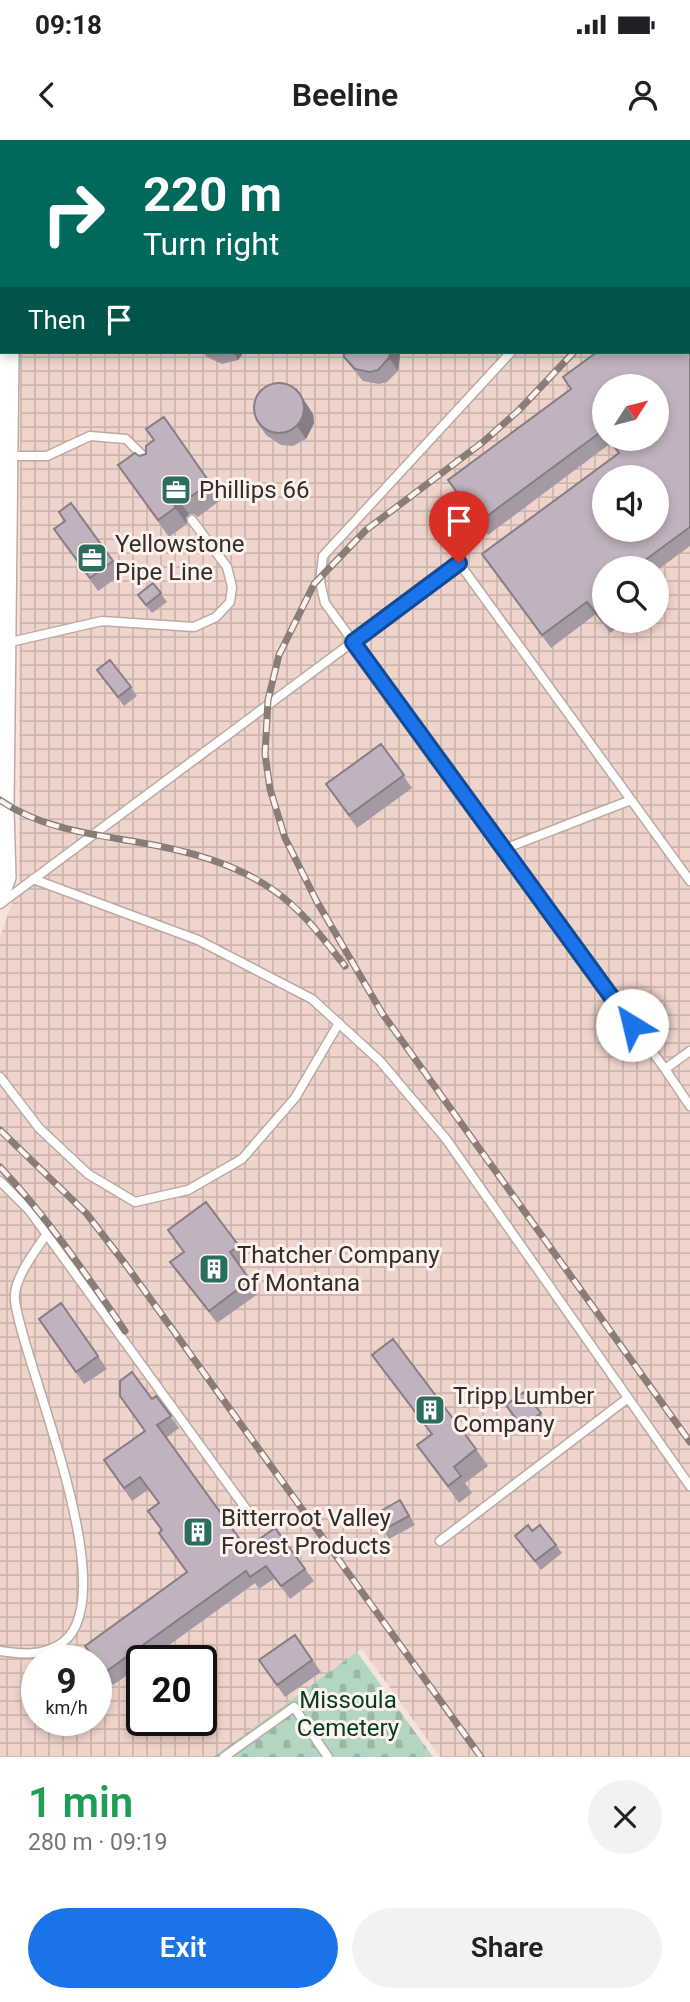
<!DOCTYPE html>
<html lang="en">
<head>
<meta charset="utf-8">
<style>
  body { margin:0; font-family:Roboto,sans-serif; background:#f2f2f2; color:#202124; height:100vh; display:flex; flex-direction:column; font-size:26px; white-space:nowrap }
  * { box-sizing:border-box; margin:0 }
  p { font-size:23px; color:#757577 }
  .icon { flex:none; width:38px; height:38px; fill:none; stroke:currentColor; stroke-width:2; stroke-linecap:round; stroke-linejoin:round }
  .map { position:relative; height:1617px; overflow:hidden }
  .details { display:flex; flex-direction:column; background:#fff; flex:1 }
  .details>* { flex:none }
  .hud { position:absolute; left:0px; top:0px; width:691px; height:214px; box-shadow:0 4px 10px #0003; background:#00695c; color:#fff; overflow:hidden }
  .needle { width:46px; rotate:54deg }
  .buttons { position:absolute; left:592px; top:234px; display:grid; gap:14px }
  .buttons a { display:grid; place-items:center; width:77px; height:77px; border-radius:50%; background:#fff; box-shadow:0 4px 10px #0003; font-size:35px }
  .speed { position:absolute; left:21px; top:1505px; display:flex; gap:14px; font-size:35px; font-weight:700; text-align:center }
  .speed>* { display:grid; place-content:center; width:91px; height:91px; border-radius:50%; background:#fff; box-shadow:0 4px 10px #0003; line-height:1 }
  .speed small { font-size:18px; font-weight:400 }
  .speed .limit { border:4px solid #111; border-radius:10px; background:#fff; color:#111 }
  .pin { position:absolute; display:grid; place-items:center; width:60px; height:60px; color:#fff; margin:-72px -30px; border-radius:50% 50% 50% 0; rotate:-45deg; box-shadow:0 0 7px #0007 }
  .pin .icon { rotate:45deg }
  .me { position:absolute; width:77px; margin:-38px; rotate:324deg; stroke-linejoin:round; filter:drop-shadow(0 0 5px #0008) }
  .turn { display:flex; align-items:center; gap:24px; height:147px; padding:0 28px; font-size:32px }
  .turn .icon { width:91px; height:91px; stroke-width:2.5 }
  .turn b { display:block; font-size:49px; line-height:60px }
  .then { display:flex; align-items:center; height:66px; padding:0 28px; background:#0003; gap:14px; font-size:26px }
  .round { display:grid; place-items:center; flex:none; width:74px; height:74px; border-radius:37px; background:#f2f2f2 }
  .summary { display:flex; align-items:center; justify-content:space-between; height:119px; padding:0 28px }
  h1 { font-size:42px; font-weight:600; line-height:52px; color:#1e9e55 }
  .button { display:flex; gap:14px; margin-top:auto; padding:14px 28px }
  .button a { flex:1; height:80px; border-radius:42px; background:#1a73e8; color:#fff; font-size:28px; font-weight:600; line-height:80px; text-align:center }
  .button a+a { background:#f2f2f2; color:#202124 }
  .status { display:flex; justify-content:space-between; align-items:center; height:49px; padding:0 35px; background:#fff; direction:ltr }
  .status svg { height:19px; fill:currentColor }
  header { display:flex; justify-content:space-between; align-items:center; height:91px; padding:0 28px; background:#fff; font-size:32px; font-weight:600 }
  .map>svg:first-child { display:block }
  .industrial { fill:url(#industrial-grid); fill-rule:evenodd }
  .cemetery { fill:url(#cemetery-stones) }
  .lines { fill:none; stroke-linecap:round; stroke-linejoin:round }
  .service-casing { stroke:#bcaaa3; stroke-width:11 }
  .tertiary-casing { stroke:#bcaaa3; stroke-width:24 }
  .service { stroke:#fff; stroke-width:8 }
  .tertiary { stroke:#fff; stroke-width:21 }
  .rail-casing { stroke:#897d78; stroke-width:7 }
  .rail { stroke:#fef2ee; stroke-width:4.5; stroke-dasharray:13; stroke-linecap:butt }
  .wall { fill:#a599a3; fill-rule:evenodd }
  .shaded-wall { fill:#867d85 }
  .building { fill:#c0b2be; stroke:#867d85; stroke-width:2; fill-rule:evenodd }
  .route-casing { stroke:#114b97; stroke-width:18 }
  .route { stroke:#1a73e8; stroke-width:12 }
  .labels { text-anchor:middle; stroke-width:6; stroke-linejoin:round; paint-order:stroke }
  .poi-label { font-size:24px; fill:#342d2a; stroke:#fef2ee; text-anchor:start }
  .park-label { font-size:24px; fill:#033e23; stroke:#fef2ee }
</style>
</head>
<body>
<div class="status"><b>09:18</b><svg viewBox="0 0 49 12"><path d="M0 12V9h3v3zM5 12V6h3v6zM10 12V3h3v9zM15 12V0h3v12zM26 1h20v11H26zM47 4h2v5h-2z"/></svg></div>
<header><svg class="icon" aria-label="back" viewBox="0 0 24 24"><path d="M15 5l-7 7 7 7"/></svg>Beeline<svg class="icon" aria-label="person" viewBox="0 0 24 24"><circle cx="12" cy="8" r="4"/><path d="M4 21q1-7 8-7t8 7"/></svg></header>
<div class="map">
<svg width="690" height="1617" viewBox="0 0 690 1617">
  <defs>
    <pattern id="industrial-grid" width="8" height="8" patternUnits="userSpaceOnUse" patternTransform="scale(1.75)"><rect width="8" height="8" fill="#efd4cb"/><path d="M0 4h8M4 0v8" fill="none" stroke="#ceb6ae"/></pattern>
    <pattern id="cemetery-stones" width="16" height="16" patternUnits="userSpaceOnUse" patternTransform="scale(1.75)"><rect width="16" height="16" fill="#b2d6bf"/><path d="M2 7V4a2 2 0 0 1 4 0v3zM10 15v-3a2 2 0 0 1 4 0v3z" fill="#9ab8a4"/></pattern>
  </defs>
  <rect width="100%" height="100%" fill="#f6e3dc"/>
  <!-- industrial -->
  <path class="industrial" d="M21 0H690V1617H440L362 1509 213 1617H0V797L19 743 20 212H690V2ZM604 247H656V299H604ZM604 338H656V390H604ZM604 429H656V481H604ZM37 1521H96V1580H37ZM142 1521H201V1580H142Z"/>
  <!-- cemetery -->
  <path class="cemetery" d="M357 1512 433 1617H213Z"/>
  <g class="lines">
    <!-- service casing -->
    <g class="service-casing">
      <path id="service" d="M149 0V2
        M511 212 323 416 320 442 325 463 665 929 690 911
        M10 316H47L90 296 126 299 148 321
        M6 503 102 481 194 487 216 477 230 462 232 447 227 427 192 380
        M504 709 631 660
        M33 739 198 800 312 859 380 921 446 999 690 1346
        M0 764 459 423 690 741
        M665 929 690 966
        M0 937 39 988 88 1034 135 1062 188 1050 242 1019 295 958 339 883
        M0 1041 29 1070 257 1384
        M440 1401 628 1258
        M0 1511C19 1514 40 1516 57 1506 132 1468 23 1225 15 1161 12 1141 35 1111 46 1095
        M224 1617 294 1567 328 1617"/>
    </g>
    <!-- tertiary casing -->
    <g class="tertiary-casing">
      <path id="tertiary" d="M10 2V0
        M0 751 5 737 3 669 8 212"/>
    </g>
    <!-- service -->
    <use href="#service" class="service"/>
    <!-- tertiary -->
    <use href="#tertiary" class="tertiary"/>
    <!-- rail casing -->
    <g class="rail-casing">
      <path id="rail" d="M574 212 518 271 483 302 366 390 314 444 279 515 268 560 265 614 270 649 285 698 316 760 382 873 690 1302
        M0 660C40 688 90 694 137 702 185 710 236 723 276 752 304 772 324 800 345 826
        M0 990 86 1073 126 1125 481 1617
        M0 1027C47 1077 86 1134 125 1191"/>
    </g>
    <!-- rail -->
    <use href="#rail" class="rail"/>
  </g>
  <!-- wall -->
  <path class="wall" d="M690 143V406L656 431V429H604V481H627L610 493 596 474 551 508 482 414 618 313 611 303 488 395 448 340 571 249ZM604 247 656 299H604Z
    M203 212H244L238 220 222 224 207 217Z
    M344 212H399L400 215 398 231 387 242 379 244 363 241 353 229 344 217Z
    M296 248 313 274 314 283 306 299 293 306 281 305 266 295 258 283Z
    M164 277 222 359 198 377 194 374H189L186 378 187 384 169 397 118 325 146 314 153 300Z
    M71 363 122 434 98 451 54 389 65 381Z
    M153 443 167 462 152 473 138 455Z
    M110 520 137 556 124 566 97 530Z
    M381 604 412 648 357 688 326 644Z
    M206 1062 247 1118 239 1124 259 1153 217 1183 170 1122 184 1112Z
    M61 1163 107 1229 84 1244 39 1179Z
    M372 1215 476 1309 488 1326 465 1343 472 1353 459 1363 417 1305 431 1294Z
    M524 1252 547 1282 528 1295 506 1265Z
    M156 1256 179 1288 166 1298 244 1405 247 1408 275 1388 314 1441 290 1459 275 1438 259 1449 255 1443 147 1521H142V1525L113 1545 96 1522 187 1433 162 1390 159 1363 149 1349 132 1361 104 1320 145 1291 152 1259Z
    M406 1369 415 1385 389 1399 383 1390Z
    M532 1391 556 1405 562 1413 541 1430 515 1396Z
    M295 1495 321 1532 285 1557 259 1520Z"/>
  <!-- shaded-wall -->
  <path class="shaded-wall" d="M544 0H557V2H543Z
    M233 212H244L238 220Z
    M390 212H399L400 215 398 231 389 218Z
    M296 248 313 274 314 283 306 299 297 286Z
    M177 358 189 374 186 378 187 384 175 368 174 362Z"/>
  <!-- building -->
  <path class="building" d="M455 0H544L543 2H455Z
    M690 143V387L633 429H604V479L602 481 587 462 542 495 482 414 619 313 609 299H656V247H604V293L602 291 479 382 448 340 571 249 563 237 597 212H690ZM604 338H656V390H604Z
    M344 212H390L389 218 378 230 370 232 355 229 344 217Z
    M254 268a25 25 0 1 1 50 0a25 25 0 1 1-50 0Z
    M164 277 210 343 186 360 183 358H177L174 362 175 368 158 380 118 325 135 313 139 316 146 314V306L154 300 146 289Z
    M71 363 113 421 90 438 54 389 65 381 59 372Z
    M153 443 161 453 146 465 138 455Z
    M110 520 131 547 118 557 97 530Z
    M381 604 404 635 349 675 326 644Z
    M206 1062 239 1106 230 1112 250 1140 209 1171 170 1122 184 1112 168 1090Z
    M61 1163 98 1216 76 1232 39 1179Z
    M393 1199 476 1309 454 1327 461 1336 448 1346 417 1305 432 1294 372 1215Z
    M132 1232 152 1259 156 1256 171 1276 157 1285 244 1405 247 1408 275 1388 305 1429 281 1446 266 1426 250 1437 246 1431 104 1533 85 1506 187 1432 159 1393 162 1390 148 1371 159 1363 140 1337 124 1348 104 1320 145 1291 120 1256V1241Z
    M524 1252 541 1273 522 1287 506 1265Z
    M400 1360 409 1376 383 1390 374 1375Z
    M528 1385 532 1391 540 1385 556 1405 535 1421 515 1396Z
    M295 1495 312 1520 277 1545 259 1520Z"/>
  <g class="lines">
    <!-- route casing -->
    <g class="route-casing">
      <path id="route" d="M459 423 353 502 632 885"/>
    </g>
    <!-- route -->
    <use href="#route" class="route"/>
  </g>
  <!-- icons -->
  <defs>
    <g id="office-square" transform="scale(1.575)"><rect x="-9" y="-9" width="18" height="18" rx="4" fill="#2a6e60" stroke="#fef2ee"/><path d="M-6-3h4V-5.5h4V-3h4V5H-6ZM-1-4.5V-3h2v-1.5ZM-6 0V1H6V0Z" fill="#fff"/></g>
    <g id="building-square" transform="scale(1.575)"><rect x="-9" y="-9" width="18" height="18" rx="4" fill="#2a6e60" stroke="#fef2ee"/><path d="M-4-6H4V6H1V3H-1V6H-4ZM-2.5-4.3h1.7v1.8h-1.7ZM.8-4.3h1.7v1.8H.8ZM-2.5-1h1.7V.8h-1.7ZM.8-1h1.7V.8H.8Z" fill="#fff"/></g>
  </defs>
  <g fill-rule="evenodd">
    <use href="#office-square" x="176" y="350"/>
    <use href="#office-square" x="92" y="418"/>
    <use href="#building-square" x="214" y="1129"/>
    <use href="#building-square" x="430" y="1270"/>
    <use href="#building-square" x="198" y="1392"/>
  </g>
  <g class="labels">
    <!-- poi labels -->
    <g class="poi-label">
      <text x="199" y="358">Phillips 66</text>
      <text x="115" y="412">Yellowstone<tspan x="115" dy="28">Pipe Line</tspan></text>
      <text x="237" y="1123">Thatcher Company<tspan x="237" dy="28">of Montana</tspan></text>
      <text x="453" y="1264">Tripp Lumber<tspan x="453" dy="28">Company</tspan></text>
      <text x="221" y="1386">Bitterroot Valley<tspan x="221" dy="28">Forest Products</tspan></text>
    </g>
    <!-- park labels -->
    <g class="park-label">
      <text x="348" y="1568">Missoula<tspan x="348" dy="28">Cemetery</tspan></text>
    </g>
  </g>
</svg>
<div class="buttons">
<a><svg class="needle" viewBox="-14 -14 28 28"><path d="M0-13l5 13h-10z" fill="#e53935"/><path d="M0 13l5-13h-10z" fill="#757577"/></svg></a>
<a><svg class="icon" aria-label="sound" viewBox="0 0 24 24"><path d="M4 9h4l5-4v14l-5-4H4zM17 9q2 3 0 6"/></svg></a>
<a><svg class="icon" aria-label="search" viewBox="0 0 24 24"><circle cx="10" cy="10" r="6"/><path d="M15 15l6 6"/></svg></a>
</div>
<div class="speed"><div>9<small>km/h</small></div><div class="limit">20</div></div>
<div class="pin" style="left:459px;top:423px;background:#d93025"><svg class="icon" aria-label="arrive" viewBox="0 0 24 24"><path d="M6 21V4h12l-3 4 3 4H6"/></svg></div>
<svg class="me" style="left:632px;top:885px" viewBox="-20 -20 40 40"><circle r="19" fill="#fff"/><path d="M0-13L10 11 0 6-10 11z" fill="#1a73e8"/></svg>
<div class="hud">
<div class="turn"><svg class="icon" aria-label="right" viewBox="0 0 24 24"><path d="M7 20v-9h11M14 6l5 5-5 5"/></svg><div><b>220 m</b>Turn right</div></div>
<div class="then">Then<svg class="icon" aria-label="arrive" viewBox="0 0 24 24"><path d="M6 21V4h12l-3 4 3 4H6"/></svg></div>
</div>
</div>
<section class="details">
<div class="summary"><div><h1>1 min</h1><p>280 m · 09:19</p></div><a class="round"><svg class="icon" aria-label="close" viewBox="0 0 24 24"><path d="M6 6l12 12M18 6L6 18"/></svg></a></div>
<div class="button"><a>Exit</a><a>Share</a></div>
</section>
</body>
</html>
